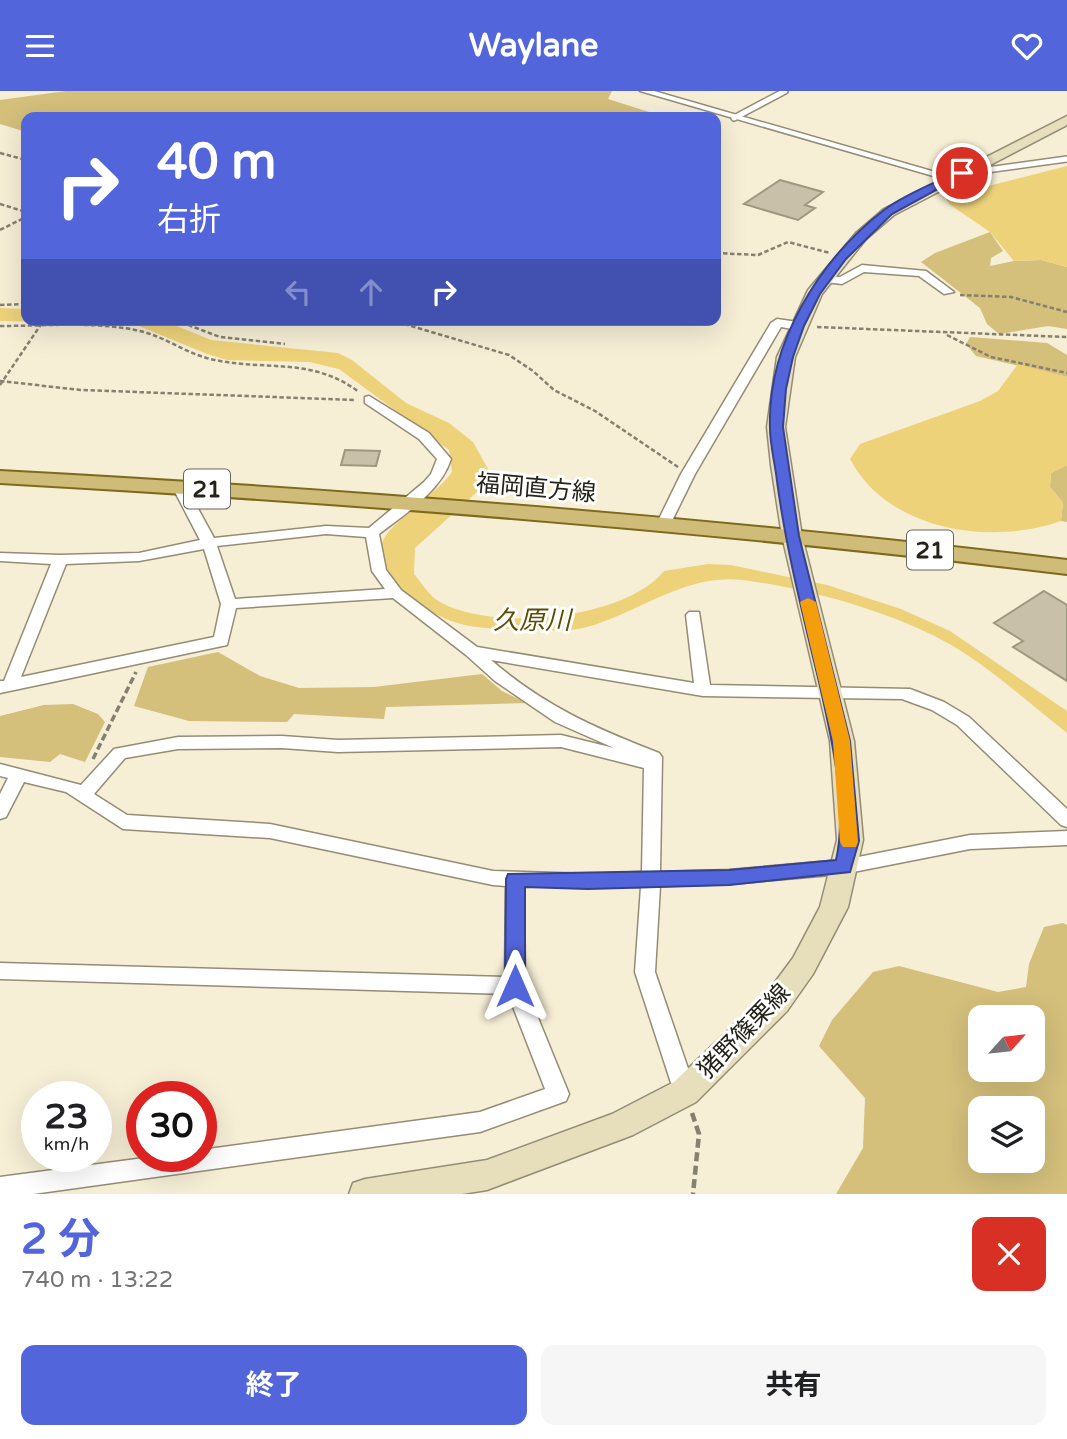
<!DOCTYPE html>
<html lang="ja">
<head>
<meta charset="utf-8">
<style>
  body { margin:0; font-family:"Varela Round","Noto Sans JP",sans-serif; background:#f6f6f6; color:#202124; height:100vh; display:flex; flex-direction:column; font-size:26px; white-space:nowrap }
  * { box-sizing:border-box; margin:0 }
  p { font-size:23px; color:#757577 }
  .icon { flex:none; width:38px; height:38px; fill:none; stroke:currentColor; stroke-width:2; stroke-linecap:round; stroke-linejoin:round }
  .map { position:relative; height:1103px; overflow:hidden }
  .side { display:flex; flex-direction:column; background:#fff; flex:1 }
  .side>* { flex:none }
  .top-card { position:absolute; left:21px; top:21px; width:700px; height:214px; border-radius:14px; box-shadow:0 7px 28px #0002; background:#5365db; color:#fff; overflow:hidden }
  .needle { width:46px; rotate:63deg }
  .buttons { position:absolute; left:968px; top:914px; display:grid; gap:14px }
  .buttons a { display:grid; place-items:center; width:77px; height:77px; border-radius:14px; background:#fff; box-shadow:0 7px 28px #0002; font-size:35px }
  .speed { position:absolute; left:21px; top:990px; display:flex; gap:14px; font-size:35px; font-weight:700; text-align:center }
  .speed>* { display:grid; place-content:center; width:91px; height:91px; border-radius:50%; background:#fff; box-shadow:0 7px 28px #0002; line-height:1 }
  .speed small { font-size:18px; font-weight:400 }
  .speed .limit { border:10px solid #d22; background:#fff; color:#111 }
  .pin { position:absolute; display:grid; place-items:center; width:60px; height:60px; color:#fff; margin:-30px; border:4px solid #fff; border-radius:50%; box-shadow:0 2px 7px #0007 }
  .me { position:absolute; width:77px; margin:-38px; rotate:0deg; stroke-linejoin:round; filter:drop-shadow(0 0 5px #0008) }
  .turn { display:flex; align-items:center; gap:24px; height:147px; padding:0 21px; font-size:32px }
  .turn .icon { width:91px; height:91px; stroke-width:2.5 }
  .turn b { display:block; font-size:49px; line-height:60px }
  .lanes { display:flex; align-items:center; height:66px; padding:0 21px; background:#0003; justify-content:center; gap:35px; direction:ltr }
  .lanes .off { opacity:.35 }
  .round { display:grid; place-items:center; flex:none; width:74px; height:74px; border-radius:14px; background:#f6f6f6 }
  .summary { display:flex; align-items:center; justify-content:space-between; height:119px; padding:0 21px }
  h1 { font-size:42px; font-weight:700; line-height:52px; color:#5365db }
  .action { display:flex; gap:14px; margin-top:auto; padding:14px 21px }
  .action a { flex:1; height:80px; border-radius:14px; background:#5365db; color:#fff; font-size:28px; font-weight:700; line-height:80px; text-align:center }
  .action a+a { background:#f6f6f6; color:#202124 }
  header { display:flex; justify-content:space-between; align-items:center; height:91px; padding:0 21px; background:#5365db; color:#fff; font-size:32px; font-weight:700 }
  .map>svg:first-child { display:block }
  .green { fill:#d4bf7b; fill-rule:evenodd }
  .water { fill:#edd27a }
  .building { fill:#c8c0a8; stroke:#9f9880; stroke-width:2 }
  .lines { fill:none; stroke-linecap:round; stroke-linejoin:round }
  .service-casing { stroke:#948c75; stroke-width:8 }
  .minor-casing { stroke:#948c75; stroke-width:3 }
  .secondary-casing { stroke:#948c75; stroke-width:3 }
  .primary-casing { stroke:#7e6a1c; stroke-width:4 }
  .path-far2 { stroke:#85806f; stroke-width:2.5; stroke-dasharray:4.5 2.5; stroke-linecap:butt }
  .path-far1 { stroke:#85806f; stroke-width:3.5; stroke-dasharray:7 3.5; stroke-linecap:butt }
  .path { stroke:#85806f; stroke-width:4.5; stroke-dasharray:9 4.5; stroke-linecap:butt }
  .service { stroke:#fff; stroke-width:5 }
  .minor { fill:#fff; fill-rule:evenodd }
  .secondary { fill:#e7debc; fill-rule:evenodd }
  .primary { fill:#cebc78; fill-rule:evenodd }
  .route { fill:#5365db; stroke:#36428e; stroke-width:2 }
  .slow { fill:#f59e0b }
  .labels { text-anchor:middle; stroke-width:6; stroke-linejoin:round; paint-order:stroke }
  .shield { fill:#fff; stroke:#66655e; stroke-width:2 }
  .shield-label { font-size:23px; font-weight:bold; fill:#252319 }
  .street-label { font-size:24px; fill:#252319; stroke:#fff }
  .water-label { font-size:26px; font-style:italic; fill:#5f4d04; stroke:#fff }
</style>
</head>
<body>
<header><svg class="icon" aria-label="menu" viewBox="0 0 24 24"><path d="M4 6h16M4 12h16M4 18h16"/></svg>Waylane<svg class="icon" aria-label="heart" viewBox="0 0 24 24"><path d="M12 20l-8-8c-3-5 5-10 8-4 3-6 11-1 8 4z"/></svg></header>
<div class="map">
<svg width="1067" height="1103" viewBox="0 0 1067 1103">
  <rect width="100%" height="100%" fill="#f6eed5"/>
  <!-- green -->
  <path class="green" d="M66 0H612L608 8 665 26H26V41L0 33V9Z
    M990 141 1003 160 991 167 990 175 1014 170 1041 169 1067 176V238L1048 235 999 243 987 233 980 217 921 171 935 162Z
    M970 246 1047 252 1067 264V286L976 265 966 253Z
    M1067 374V431L1061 430 1063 412 1050 396 1051 382Z
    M218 561 260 585 299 597 374 596 482 583 502 600 527 612 386 616 384 628 294 623 287 631 189 630 134 615 148 576Z
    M73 613 98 623 105 631 85 671 60 663 50 671 0 666V625L44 614Z
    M1063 832 1067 834V1103H836L863 1057 865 1007 819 955 832 929 873 881 899 875 998 901 1026 896 1029 873 1044 836ZM980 926H1032V978H980ZM980 1017H1032V1069H980Z"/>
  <!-- water -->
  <path class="water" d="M1067 75V176L1041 169 1014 170 990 141 949 113 945 106Z
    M0 217 26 218V229H162L211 249 338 262 352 269 406 312 449 332 473 351 488 378 477 401 415 457 414 483C421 491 430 506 440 511 493 541 624 529 664 480L708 473 731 474 827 494 901 518 950 540 1067 620V642C1030 613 993 579 953 555 896 522 808 497 742 489 686 482 638 522 587 536 569 541 548 539 529 539 507 537 482 539 461 533 434 526 403 505 389 482 384 473 379 462 382 452 388 432 437 403 452 381L449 359 339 278 309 271 227 269 207 263 134 233 0 230Z
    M1018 273 1067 286V374L1051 382 1050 396 1063 412 1061 430C990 455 888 440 850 368L860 353 980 310 998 300Z"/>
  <!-- building -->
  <path class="building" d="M780 89 823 101 805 114 815 117 798 129 744 113Z
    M345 359 380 360 376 375 341 374Z
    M1044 500 1067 514V590L1013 556 1023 550 994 532Z"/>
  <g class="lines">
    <!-- service casing -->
    <g class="service-casing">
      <path id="service" d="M734 27 785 0
        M965 82 1067 68"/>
    </g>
    <!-- minor casing -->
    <g class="minor-casing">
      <path id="minor" d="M640 0H654L956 87 947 89Z
        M862 174 926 180 954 201 944 203 919 185 864 181 842 193 825 191 819 188 825 185 840 186Z
        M777 228 798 231 804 235 798 239 781 236 695 383 670 434 668 437H658L656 434 681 383 771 232Z
        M369 305 429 342 451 368C441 400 405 423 379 443L386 479 401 499 477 556 694 592 686 524 689 521H699L710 594 910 598 944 611 969 626 1067 718V736L1061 734 957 634 932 619 902 608 703 605 491 569C544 615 595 637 659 662L662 666 660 781 729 779 843 769 970 744 1067 740V754L970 758 843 783 729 793 660 795 655 881 696 1001 693 1008 685 1011 677 1008 674 1001 635 881 641 796 524 795 525 895 569 1003 566 1010 480 1041 33 1103H0V1086L152 1066H201V1059L480 1021 545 998 508 903 0 888V872L505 886 506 795 493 794 270 747 123 738 66 701 24 691 6 726 0 728V703L8 687 0 685V673L81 694 114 658 178 646 282 645 338 649 561 644 614 657 555 631 495 590 466 564 393 507 236 517 227 554 0 602V590H4L51 473 0 470V462L60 464 139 462 200 449 175 401 179 393 184 392 191 396 189 401 214 447 326 435 369 437 424 391 431 383 437 368 419 348 365 312V306ZM326 443 366 446 372 480 385 498 235 508 217 455ZM204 458 221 513 214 546 21 586 66 473 139 470ZM561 656 644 677 642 781 588 783 493 780 270 733 127 724 94 703 125 667 178 658 282 657 338 661Z"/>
    </g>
    <!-- secondary casing -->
    <g class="secondary-casing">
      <path id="secondary" d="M1067 25V34L894 124 866 148 822 203 795 266 785 336 791 374 802 445 854 650 863 749 848 816 813 883 787 920 696 1011 633 1044 487 1099 462 1103H349L353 1092 365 1088 487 1069 612 1023 674 991 767 902 793 867 820 816 837 749 830 650 782 445 771 374 767 336 777 266 808 199 856 142 884 118Z"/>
    </g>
    <!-- primary casing -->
    <g class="primary-casing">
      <path id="primary" d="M0 380C356 399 713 427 1067 469V483C713 440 356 412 0 392Z"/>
    </g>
    <!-- path-far2 -->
    <path class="path-far2" d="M0 62 26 69
      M0 113 26 121
      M0 139 26 126
      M716 162 758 164 788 151 830 162
      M960 204 1011 206 1067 221
      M0 214 26 213
      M175 229 220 246 285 253
      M391 229 509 264 533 280 554 299 595 320 678 376
      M0 235C46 235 95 230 140 240 166 246 188 264 215 269 268 280 312 266 359 301
      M817 236 1067 246
      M947 244 991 266 1067 282
      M0 290 81 299 356 309
      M0 294 44 229"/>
    <!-- path-far1 -->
    <path class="path-far1" d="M93 668 136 581"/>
    <!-- path -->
    <path class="path" d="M692 1022 699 1043 693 1103"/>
    <!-- service -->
    <use href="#service" class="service"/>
    <!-- minor -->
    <use href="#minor" class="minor"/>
    <!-- secondary -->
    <use href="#secondary" class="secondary"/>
    <!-- primary -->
    <use href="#primary" class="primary"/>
  </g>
  <!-- route -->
  <path class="route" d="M959 80 967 82 892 123 846 168 820 203 804 235 793 266 786 298 783 336 799 445 850 650 859 750 850 781 729 794 588 798 525 796V895L522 901 515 903 508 901 505 895 506 788 508 783 729 779 836 769C848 718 831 643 819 591 803 524 786 458 777 390 775 372 770 354 770 337 767 253 819 169 884 119 905 103 935 92 959 80Z"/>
  <!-- slow -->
  <path class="slow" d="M808 507 816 511 850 650 858 751 856 756H843L840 751 833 650 800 511Z"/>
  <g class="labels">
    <!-- shield labels -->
    <g class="shield">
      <rect x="184" y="378.5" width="46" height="39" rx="5"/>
      <rect x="907" y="439.5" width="46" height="39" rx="5"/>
    </g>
    <g class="shield-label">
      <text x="207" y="406">21</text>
      <text x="930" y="467">21</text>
    </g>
    <!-- street labels -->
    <g class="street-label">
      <text transform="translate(536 397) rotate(5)" y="8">福岡直方線</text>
      <text transform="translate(744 940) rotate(-46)" y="8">猪野篠栗線</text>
    </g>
    <!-- water labels -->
    <g class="water-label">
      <text x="532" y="538">久原川</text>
    </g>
  </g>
</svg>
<div class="buttons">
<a><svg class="needle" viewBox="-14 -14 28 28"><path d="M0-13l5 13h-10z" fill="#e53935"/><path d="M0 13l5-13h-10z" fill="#757577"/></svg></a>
<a><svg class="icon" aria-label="layers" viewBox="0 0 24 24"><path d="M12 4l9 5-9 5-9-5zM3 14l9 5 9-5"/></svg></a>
</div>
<div class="speed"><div>23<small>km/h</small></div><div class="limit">30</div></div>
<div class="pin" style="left:962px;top:82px;background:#d93025"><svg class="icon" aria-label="arrive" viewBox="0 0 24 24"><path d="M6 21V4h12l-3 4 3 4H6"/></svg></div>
<svg class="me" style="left:515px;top:895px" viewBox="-20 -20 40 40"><path d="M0-17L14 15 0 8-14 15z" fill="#5365db" stroke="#fff" stroke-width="4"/></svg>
<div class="top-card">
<div class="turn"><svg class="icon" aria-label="right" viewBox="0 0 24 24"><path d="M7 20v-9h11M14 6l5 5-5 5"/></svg><div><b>40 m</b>右折</div></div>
<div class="lanes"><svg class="icon off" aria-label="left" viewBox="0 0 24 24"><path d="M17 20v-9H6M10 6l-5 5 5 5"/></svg><svg class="icon off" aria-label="ahead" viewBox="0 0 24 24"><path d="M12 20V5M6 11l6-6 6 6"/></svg><svg class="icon" aria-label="right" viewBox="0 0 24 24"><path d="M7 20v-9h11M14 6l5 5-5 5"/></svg></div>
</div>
</div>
<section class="side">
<div class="summary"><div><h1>2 分</h1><p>740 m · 13:22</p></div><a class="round" style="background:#d93025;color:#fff"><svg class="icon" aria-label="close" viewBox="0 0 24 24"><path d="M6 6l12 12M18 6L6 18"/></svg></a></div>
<div class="action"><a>終了</a><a>共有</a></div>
</section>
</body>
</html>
